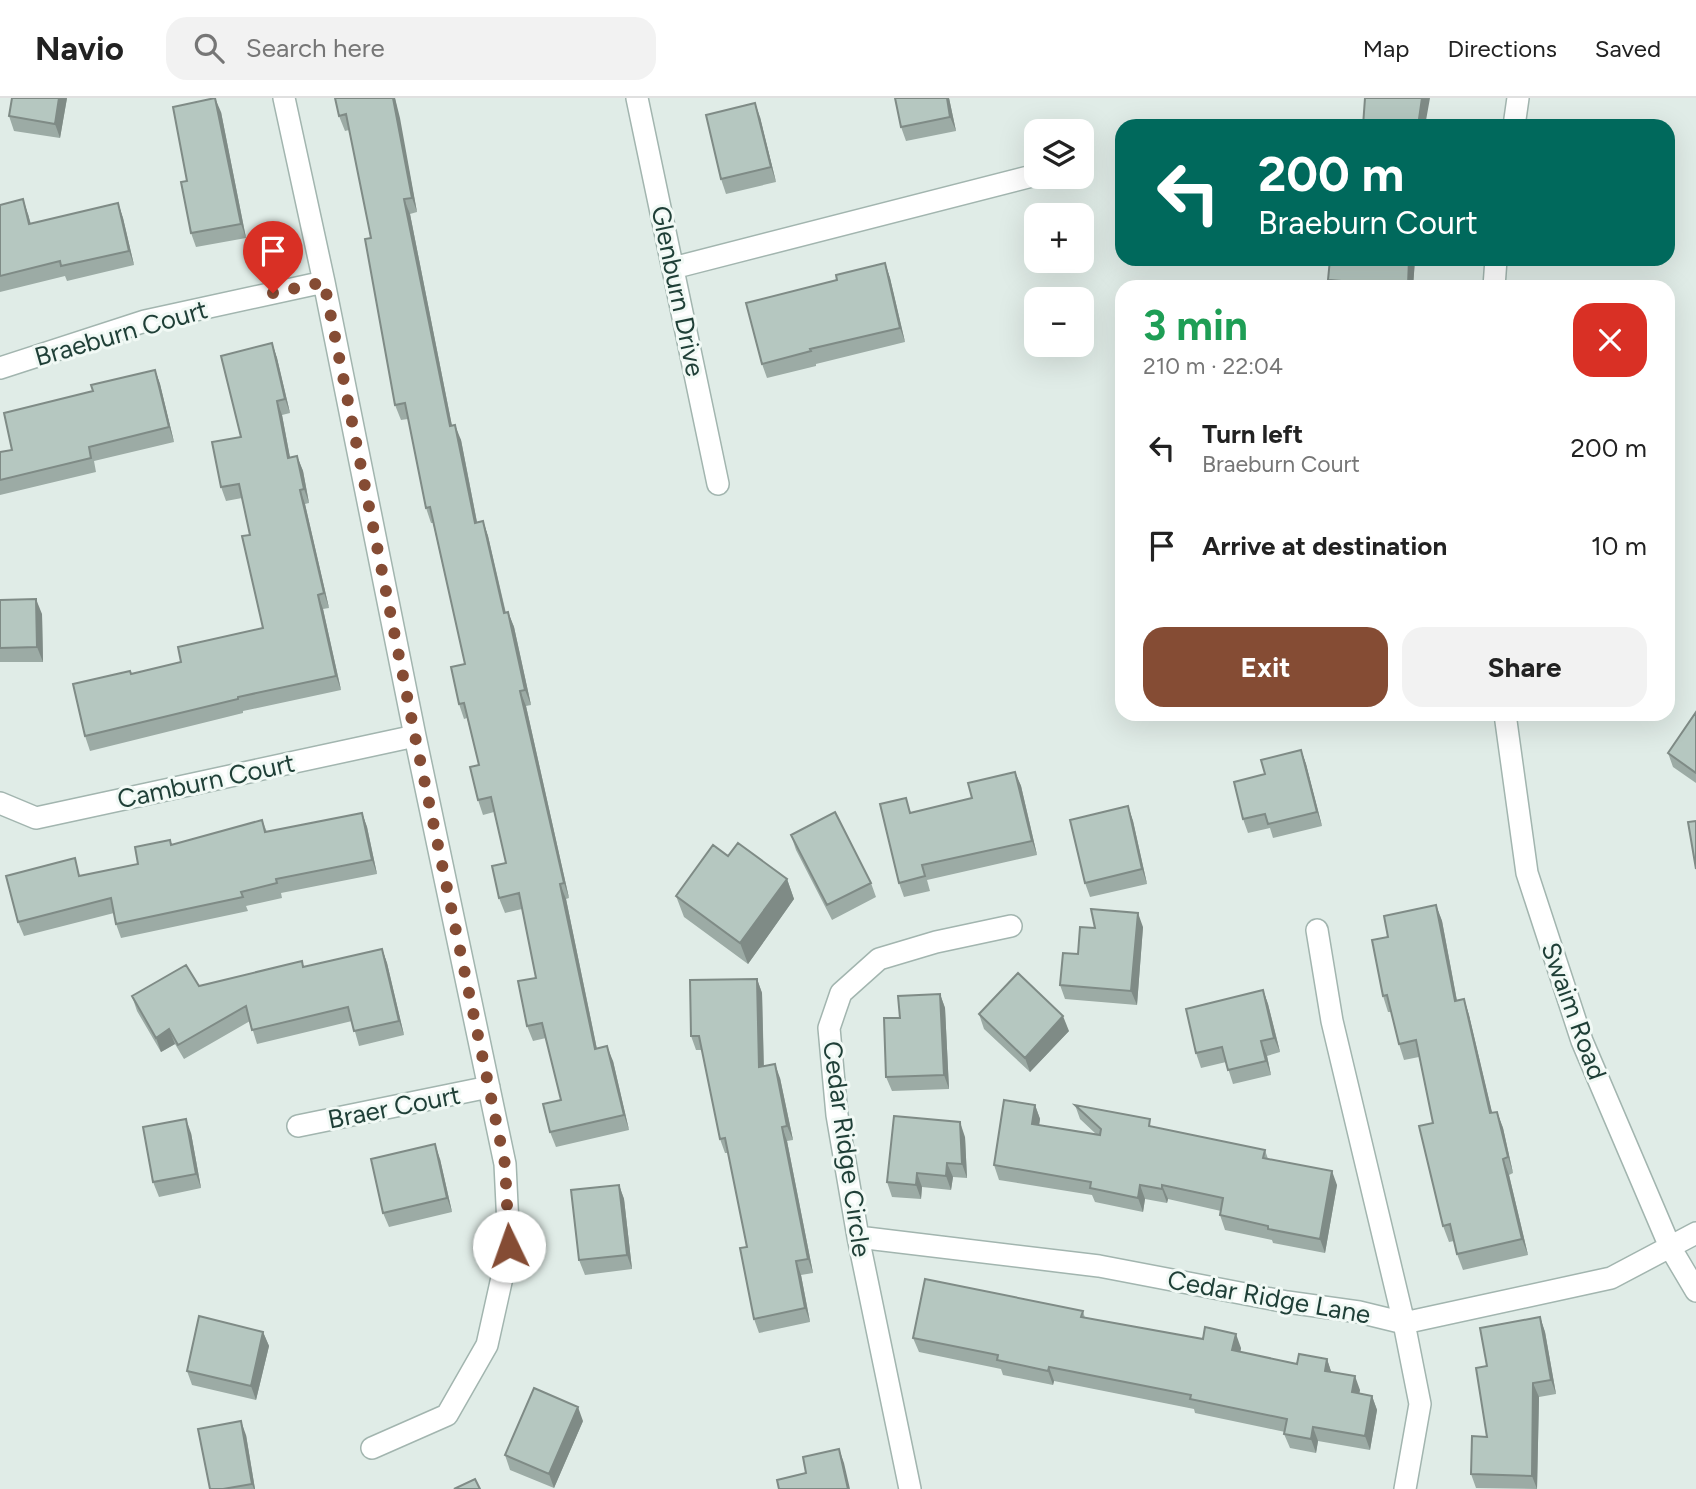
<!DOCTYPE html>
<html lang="en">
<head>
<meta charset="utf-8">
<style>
  body { margin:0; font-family:Figtree,sans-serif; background:#f2f2f2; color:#222; height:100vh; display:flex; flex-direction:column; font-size:26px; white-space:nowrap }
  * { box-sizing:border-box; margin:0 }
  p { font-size:23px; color:#767676 }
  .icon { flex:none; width:38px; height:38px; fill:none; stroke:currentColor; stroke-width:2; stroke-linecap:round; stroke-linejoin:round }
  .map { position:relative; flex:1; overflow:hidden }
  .sheet { position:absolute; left:1115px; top:182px; width:560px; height:441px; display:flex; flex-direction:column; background:#fff; border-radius:21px; box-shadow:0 7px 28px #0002 }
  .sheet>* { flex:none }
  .guide { position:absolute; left:1115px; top:21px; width:560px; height:147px; border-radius:21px; box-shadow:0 7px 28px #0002; background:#00695c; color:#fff; overflow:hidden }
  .buttons { position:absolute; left:1024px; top:21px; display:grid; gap:14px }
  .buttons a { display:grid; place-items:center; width:70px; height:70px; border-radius:14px; background:#fff; box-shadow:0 7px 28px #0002; font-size:35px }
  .pin { position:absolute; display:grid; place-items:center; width:60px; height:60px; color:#fff; margin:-72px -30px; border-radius:50% 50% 50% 0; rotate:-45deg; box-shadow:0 0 7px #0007 }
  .pin .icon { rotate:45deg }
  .me { position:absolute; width:77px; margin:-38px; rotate:357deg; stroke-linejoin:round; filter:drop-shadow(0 0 5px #0008) }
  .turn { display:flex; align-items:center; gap:24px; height:147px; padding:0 28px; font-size:32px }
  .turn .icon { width:91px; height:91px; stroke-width:2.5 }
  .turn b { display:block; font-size:49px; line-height:60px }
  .round { display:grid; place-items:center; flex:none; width:74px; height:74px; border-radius:21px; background:#f2f2f2 }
  .headline { display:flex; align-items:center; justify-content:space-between; height:119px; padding:0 28px }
  h1 { font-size:42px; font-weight:700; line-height:52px; color:#1e9e55 }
  .primary-button { display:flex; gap:14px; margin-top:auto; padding:14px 28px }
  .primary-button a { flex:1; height:80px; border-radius:21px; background:#854c34; color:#fff; font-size:28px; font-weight:700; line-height:80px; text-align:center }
  .primary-button a+a { background:#f2f2f2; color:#222 }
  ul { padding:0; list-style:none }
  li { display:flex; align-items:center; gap:21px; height:98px; padding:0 28px }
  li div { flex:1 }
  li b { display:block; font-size:26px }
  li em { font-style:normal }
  header { display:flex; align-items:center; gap:42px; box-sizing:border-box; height:98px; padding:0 35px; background:#fff; border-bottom:2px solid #e0e0e0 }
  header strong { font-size:33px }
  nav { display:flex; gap:38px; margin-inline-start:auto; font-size:24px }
  .search { width:490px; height:63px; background:#f2f2f2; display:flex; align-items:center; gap:18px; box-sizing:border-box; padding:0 24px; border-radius:21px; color:#767676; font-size:26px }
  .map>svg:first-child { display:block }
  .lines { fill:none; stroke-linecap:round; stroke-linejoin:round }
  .minor-casing { stroke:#a2b5af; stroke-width:24 }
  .minor { stroke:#fff; stroke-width:21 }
  .wall { fill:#9caba5 }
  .shaded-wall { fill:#7f8b86 }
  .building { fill:#b5c7c0; stroke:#7f8b86; stroke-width:2 }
  .route { stroke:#854c34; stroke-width:12; stroke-dasharray:0 21.6 }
  .labels { text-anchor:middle; stroke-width:6; stroke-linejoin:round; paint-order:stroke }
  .street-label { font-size:26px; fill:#1f3f37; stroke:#f1f9f5 }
</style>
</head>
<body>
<header>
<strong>Navio</strong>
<div class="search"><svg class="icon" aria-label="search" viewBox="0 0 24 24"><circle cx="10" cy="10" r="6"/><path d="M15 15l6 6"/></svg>Search here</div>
<nav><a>Map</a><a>Directions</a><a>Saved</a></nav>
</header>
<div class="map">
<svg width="1696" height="1391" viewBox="0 0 1696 1391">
  <rect width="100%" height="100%" fill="#e0ece7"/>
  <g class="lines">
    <!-- minor casing -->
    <g class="minor-casing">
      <path id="minor" d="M284 0 324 184 415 638 505 1066 509 1148 487 1247 447 1317 372 1350
        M637 0 718 386
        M1514 28 1518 0
        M673 170 1036 77
        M1494 189 1496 161
        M0 270 145 223 324 184
        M1505 616 1527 775 1582 943 1670 1149 1696 1193
        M0 705 36 720 415 638
        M1317 832 1332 923 1404 1225 1420 1306 1405 1391
        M298 1028 489 989
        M858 1139 1099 1168 1287 1204 1359 1214 1404 1225 1611 1180 1696 1135
        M910 1391 858 1139 837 1017 829 930 841 895 879 861 936 844 1011 828"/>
    </g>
    <!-- minor -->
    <use href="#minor" class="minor"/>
  </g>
  <!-- wall -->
  <path class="wall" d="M67 0 60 40 14 33 9 18Z
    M335 0H395L417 114 410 116 452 328 461 342 477 424 483 423 488 438 506 515 508 514 514 529 531 607 526 608 569 800 566 801 597 951 613 963 629 1032 556 1049 550 1034 561 1002 546 940 533 943 527 928 536 880 522 811 505 815 499 800 506 765 494 714 483 717 478 702 479 667 467 620 464 621 459 606 465 566 433 425H431L426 410 408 321 401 322 395 307 371 140 349 32 345 33 339 18Z
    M895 0H949L956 33 906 43 901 29Z
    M221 14 246 140 196 149 191 135 187 83Z
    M760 19 776 84 726 96 721 81Z
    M118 105 123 120 134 167 67 183 65 178 0 194V107L28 116 31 126Z
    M1330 161H1415L1413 189H1331L1328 182Z
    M885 165 890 180 905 244 816 266V268L767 280 762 266 837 182Z
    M272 245 277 260 290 315 282 317 290 360 297 358 303 373 309 405 305 406 329 510 323 511 341 592 243 613V615L90 653 85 638 131 576 181 564 263 530 250 437 242 400 226 403 221 389 241 339Z
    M155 272 160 286 174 344 94 363 96 374 0 397V354L12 352 93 293Z
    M0 502 42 516 43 564H0Z
    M1696 614V685L1673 669 1668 655Z
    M1301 652 1306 666 1322 728 1273 740 1270 730 1248 735 1243 721 1265 676Z
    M1015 674 1021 688 1037 757 927 782 930 793 904 799 899 785 911 715 972 700Z
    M1128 708 1133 723 1147 786 1090 799 1085 785Z
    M362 715 367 729 377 776 281 795 282 800 246 808 248 813 121 840 116 826 114 815 24 838 18 824 81 778 138 766 170 742 172 747 262 722 267 734Z
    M791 737 871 785 876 799 832 822 796 752Z
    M728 758 787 781 794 801 748 866 684 819 676 798Z
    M1436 807 1442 823 1457 903 1464 901 1469 917 1492 1015 1497 1014 1503 1030 1513 1075 1509 1077 1528 1157 1463 1172 1457 1156 1454 1143 1449 1144 1443 1128 1433 1025 1419 959 1404 962 1399 946 1391 914H1388L1383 898Z
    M1143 829 1137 907 1065 901 1060 887 1078 856 1095 830Z
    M382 851 387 865 404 937 359 948 352 923 257 946 250 923 184 961 175 946 161 954 137 913 132 898 199 888 304 869Z
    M757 881 762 895 764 968 780 980 793 1042 787 1043 813 1175 801 1177 810 1224 759 1235 754 1221 747 1149 728 1055H725L720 1041 702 952H696L691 938Z
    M1263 892 1268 906 1280 954 1267 958 1271 977 1233 986 1226 964 1201 970 1196 955Z
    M940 896 945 910 949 991 892 993 886 979 900 920Z
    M979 916 1069 933 1030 974 984 931Z
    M1035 1007 1040 1021 1039 1027 1096 1036 1080 1021 1075 1007 1153 1029 1265 1052 1268 1061 1337 1087 1325 1155 1273 1145 1272 1142 1225 1132 1220 1117 1221 1113 1168 1101 1167 1105 1145 1101 1143 1114 1095 1104 1092 1097 999 1082 994 1067Z
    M191 1035 201 1090 159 1099 153 1084Z
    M965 1039 967 1080 953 1079 951 1092 922 1089 921 1101 892 1099 887 1084Z
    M440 1061 452 1114 389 1129 383 1115Z
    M619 1087 624 1101 632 1171 585 1177 579 1162Z
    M1083 1213 1085 1220 1241 1250 1240 1254 1297 1266 1327 1261 1331 1274 1360 1292 1359 1295 1372 1298 1377 1312 1370 1352 1318 1343 1316 1355 1290 1350 1284 1336 1285 1334 1195 1315 1194 1311 1054 1283 1053 1287 1003 1277 1001 1271 919 1254 913 1240Z
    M1540 1219 1545 1234 1556 1296 1539 1299 1537 1391 1476 1390 1471 1376 1487 1339V1268Z
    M263 1234 269 1248 256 1302 192 1287 187 1273Z
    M583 1323 554 1390 510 1372 505 1357Z
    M246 1337 255 1391H210Z"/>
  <!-- shaded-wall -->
  <path class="shaded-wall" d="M59 0H67L60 40 55 26Z
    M215 0 221 14 246 140 241 126Z
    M393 0H395L400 20 417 114 412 100Z
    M947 0H949L956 33 950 19Z
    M1422 0H1430L1425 28H1418Z
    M755 5 760 19 776 84 771 69Z
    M23 101 28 116 34 140 29 126Z
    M404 101 410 116 455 343 450 328Z
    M118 105 123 120 134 167 129 153Z
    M1409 161H1415L1413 189H1408V188Z
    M885 165 890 180 905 244 900 230Z
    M1668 205 1670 211 1668 277Z
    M272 245 277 260 290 315 285 301Z
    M155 272 160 286 174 344 169 329Z
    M277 303 282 317 293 375 288 360Z
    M455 327 461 342 480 440 475 425Z
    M297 358 303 373 309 405 304 391Z
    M300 392 305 406 329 510 324 495Z
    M483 423 488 438 509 530 504 515Z
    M318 497 323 511 341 592 336 578Z
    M36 501 42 516 43 564 37 549Z
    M508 514 514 529 531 607 525 592Z
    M520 593 526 608 569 800 564 785Z
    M1301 652 1306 666 1322 728 1317 714Z
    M1015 674 1021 688 1037 757 1032 743Z
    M1128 708 1133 723 1147 786 1142 771Z
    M362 715 367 729 377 776 372 762Z
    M787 781 794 801 748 866 740 845Z
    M560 786 566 801 600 966 595 951Z
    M1436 807 1442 823 1460 919 1455 903Z
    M1138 815 1143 829 1137 907 1131 893Z
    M382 851 387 865 404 937 399 923Z
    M757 881 762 895 764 984 759 969Z
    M1263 892 1268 906 1280 954 1274 940Z
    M940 896 945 910 949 991 944 977Z
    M1464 901 1469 917 1496 1031 1490 1015Z
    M1063 918 1069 933 1030 974 1025 960Z
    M169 931 175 946 161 954 156 940Z
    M1261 943 1267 958 1271 977 1266 963Z
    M607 948 613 963 629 1032 624 1017Z
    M775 966 780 980 793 1042 787 1028Z
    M1035 1007 1040 1021 1037 1040 1032 1026Z
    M1497 1014 1503 1030 1513 1075 1508 1059Z
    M186 1021 191 1035 201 1090 196 1076Z
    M960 1024 965 1039 967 1080 962 1066Z
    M782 1029 787 1043 813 1175 808 1161Z
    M435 1046 440 1061 452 1114 447 1100Z
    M1503 1061 1509 1077 1528 1157 1522 1141Z
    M947 1065 953 1079 951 1092 946 1078Z
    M1332 1073 1337 1087 1325 1155 1320 1141Z
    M917 1075 922 1089 921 1101 916 1087Z
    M619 1087 624 1101 632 1171 627 1157Z
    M1140 1087 1145 1101 1143 1114 1138 1100Z
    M1162 1087 1168 1101 1167 1105 1162 1091Z
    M796 1163 801 1177 810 1224 805 1210Z
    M1540 1219 1545 1234 1556 1296 1551 1282Z
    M263 1234 269 1248 256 1302 251 1288Z
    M1236 1236 1241 1250 1238 1266 1232 1252Z
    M1327 1261 1332 1276 1325 1273Z
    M1049 1269 1054 1283 1053 1287 1048 1273Z
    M1355 1278 1360 1292 1357 1308 1352 1294Z
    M1533 1285 1539 1299 1537 1391 1532 1378Z
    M1372 1298 1377 1312 1370 1352 1365 1338Z
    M578 1309 583 1323 554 1390 549 1376Z
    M241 1323 246 1337 255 1391H254L252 1386Z
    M1313 1329 1318 1343 1316 1355 1311 1341Z
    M839 1351 844 1365 850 1391H848Z"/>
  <!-- building -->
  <path class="building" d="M12 0H59L55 26 9 18Z
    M215 0 241 126 191 135 181 84 187 83 173 9Z
    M335 0H393L412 100 404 101 450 328 455 327 475 425 483 423 504 515 508 514 525 592 520 593 564 785 560 786 595 951 607 948 624 1017 550 1034 543 1006 561 1002 542 925 527 928 518 883 536 880 519 795 499 800 492 768 506 765 491 699 478 702 470 669 479 667 464 605 459 606 451 569 465 566 430 409 426 410 405 305 395 307 365 141 371 140 346 16 339 18Z
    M895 0H947L950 19 901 29Z
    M1365 0H1422L1418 28H1363Z
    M755 5 771 69 721 81 706 17Z
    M23 101 29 126 118 105 129 153 61 168 60 163 0 178V107Z
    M1330 161H1409L1408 188 1328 182Z
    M885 165 900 230 810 251 811 253 762 266 746 205 837 182 836 177Z
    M272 245 285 301 277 303 288 360 297 358 304 391 300 392 324 495 318 497 336 578 238 599V601L85 638 73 586 130 573 131 576 181 564 178 549 263 530 242 438 250 437 239 386 221 389 212 344 241 339 221 258Z
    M155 272 169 329 89 349 91 360 0 382V354L12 352 4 315 93 293 91 287Z
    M36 501 37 549 0 550V502Z
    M1696 614V675L1668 655Z
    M1301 652 1317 714 1268 726 1265 716 1243 721 1234 684 1265 676 1261 662Z
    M1015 674 1032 743 922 767 925 778 899 785 880 706 906 700 910 715 972 700 968 685Z
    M1128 708 1142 771 1085 785 1070 722Z
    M835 714 871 785 827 807 791 737Z
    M362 715 372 762 276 781 277 785 241 794 243 799 116 826 111 800 18 824 6 778 75 760 79 778 138 766 135 749 170 742 171 747 262 722 265 734Z
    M1696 723V771L1688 724Z
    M738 745 787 781 740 845 676 798 713 747 728 758Z
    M1436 807 1455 903 1464 901 1490 1015 1497 1014 1508 1059 1503 1061 1522 1141 1457 1156 1450 1126 1443 1128 1419 1028 1433 1025 1416 942 1399 946 1387 897 1383 898 1372 842 1388 839 1384 818Z
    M1091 811 1138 815 1131 893 1060 887 1063 855 1078 856 1080 829 1095 830Z
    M382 851 399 923 354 933 348 909 252 932 246 908 178 947 169 931 156 940 132 898 186 867 199 888 302 863 303 869Z
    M1018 875 1063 918 1025 960 979 916Z
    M757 881 759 969 775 966 787 1028 782 1029 808 1161 796 1163 805 1210 754 1221 740 1150 747 1149 725 1040 720 1041 699 938H691L690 882Z
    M1263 892 1274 940 1261 943 1266 963 1228 972 1222 949 1196 955 1186 911Z
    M940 896 944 977 886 979 884 920H900L898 898Z
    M1004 1002 1035 1007 1032 1026 1100 1037 1101 1031 1075 1007 1150 1021 1149 1028 1265 1052 1263 1060 1332 1073 1320 1141 1268 1131V1128L1220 1117 1223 1100 1162 1087V1091L1140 1087 1138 1100 1090 1090 1091 1084 994 1067Z
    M894 1018 960 1024 962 1066 947 1065 946 1078 917 1075 916 1087 887 1084Z
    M186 1021 196 1076 153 1084 143 1029Z
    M435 1046 447 1100 383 1115 371 1061Z
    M619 1087 627 1157 579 1162 571 1092Z
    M925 1181 1083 1213 1081 1219 1203 1241 1205 1229 1236 1236 1232 1252 1297 1266 1299 1256 1327 1261 1325 1273 1355 1278 1352 1294 1372 1298 1365 1338 1313 1329 1311 1341 1284 1336 1287 1321 1190 1301 1191 1297 1049 1269 1048 1273 997 1262 998 1257 913 1240Z
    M199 1218 263 1234 251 1288 187 1273Z
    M1540 1219 1551 1282 1533 1285 1532 1378 1471 1376 1472 1338 1487 1339 1476 1270 1487 1268 1480 1230Z
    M534 1290 578 1309 549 1376 505 1357Z
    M241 1323 252 1386 223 1391H210L198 1331Z
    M839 1351 848 1391H779L777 1382 806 1375 803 1359Z
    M475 1381 480 1391H454Z"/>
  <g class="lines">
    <!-- route -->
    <path class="route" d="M273 195 324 184 415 638 505 1066 509 1148"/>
  </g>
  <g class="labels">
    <!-- street labels -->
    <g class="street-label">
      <text transform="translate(678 193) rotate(78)" y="9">Glenburn Drive</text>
      <text transform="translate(121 235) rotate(-16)" y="9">Braeburn Court</text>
      <text transform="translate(206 683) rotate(-12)" y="9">Camburn Court</text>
      <text transform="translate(1574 913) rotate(70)" y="9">Swaim Road</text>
      <text transform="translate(394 1009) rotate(-11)" y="9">Braer Court</text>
      <text transform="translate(847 1051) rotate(82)" y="9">Cedar Ridge Circle</text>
      <text transform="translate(1269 1199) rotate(10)" y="9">Cedar Ridge Lane</text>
    </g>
  </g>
</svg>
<div class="buttons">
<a><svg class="icon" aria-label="layers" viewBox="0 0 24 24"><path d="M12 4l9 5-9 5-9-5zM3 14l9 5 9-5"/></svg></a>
<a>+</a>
<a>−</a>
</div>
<div class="pin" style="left:273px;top:195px;background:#d93025"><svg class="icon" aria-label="arrive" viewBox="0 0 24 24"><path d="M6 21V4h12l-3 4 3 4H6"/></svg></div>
<svg class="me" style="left:509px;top:1148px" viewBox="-20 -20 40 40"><circle r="19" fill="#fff"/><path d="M0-13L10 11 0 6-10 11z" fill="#854c34"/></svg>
<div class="guide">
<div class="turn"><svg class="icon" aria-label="left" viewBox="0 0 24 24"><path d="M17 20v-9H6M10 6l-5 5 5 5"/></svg><div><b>200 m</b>Braeburn Court</div></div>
</div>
<section class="sheet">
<div class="headline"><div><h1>3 min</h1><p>210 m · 22:04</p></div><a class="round" style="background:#d93025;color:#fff"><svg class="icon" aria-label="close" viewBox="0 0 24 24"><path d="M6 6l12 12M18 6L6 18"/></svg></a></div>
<ul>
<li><svg class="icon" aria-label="left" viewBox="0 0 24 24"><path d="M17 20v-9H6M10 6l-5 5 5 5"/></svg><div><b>Turn left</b><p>Braeburn Court</p></div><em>200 m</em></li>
<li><svg class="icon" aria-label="arrive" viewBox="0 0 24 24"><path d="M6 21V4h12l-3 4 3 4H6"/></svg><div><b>Arrive at destination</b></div><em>10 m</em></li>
</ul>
<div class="primary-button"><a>Exit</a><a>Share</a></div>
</section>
</div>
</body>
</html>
